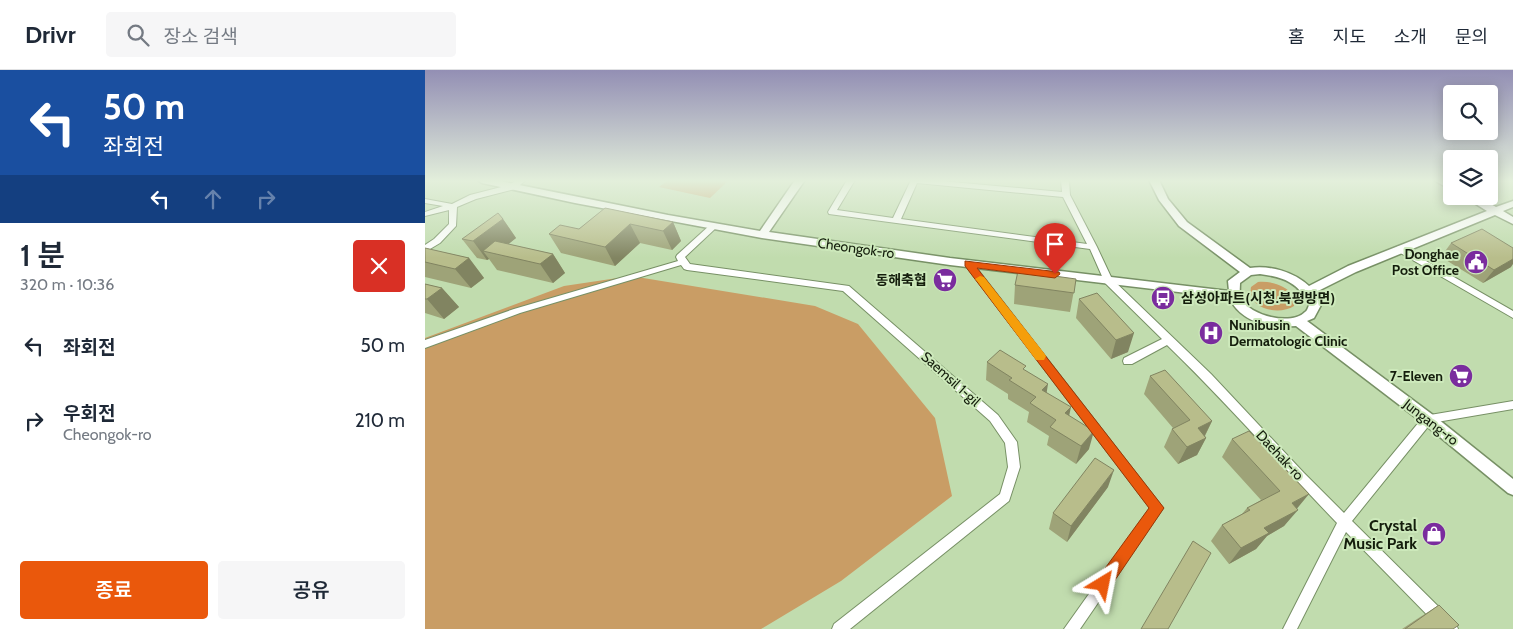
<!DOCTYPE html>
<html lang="ko">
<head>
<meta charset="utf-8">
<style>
  body { margin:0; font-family:Cabin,"Noto Sans KR",sans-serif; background:#f6f6f7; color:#1f2937; height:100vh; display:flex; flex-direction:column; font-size:19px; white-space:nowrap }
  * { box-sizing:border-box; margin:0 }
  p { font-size:16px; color:#747a83 }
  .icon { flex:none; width:28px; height:28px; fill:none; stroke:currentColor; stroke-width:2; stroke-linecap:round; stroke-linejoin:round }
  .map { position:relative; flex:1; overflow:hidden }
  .side { display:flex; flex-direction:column; background:#fff; width:425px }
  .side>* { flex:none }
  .top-card { background:#1a4fa0; color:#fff; overflow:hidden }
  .tools { position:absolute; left:1018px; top:15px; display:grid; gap:10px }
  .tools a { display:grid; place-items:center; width:55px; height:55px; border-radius:5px; background:#fff; box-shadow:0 2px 12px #0003; font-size:25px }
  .pin { position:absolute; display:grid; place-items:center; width:42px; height:42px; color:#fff; margin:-51px -21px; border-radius:50% 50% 50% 0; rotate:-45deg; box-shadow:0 0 5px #0007 }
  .pin .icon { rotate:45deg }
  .me { position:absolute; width:55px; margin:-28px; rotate:35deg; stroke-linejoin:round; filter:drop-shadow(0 0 4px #0008) }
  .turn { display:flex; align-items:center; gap:18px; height:105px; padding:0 20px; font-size:22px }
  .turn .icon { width:65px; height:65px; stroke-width:2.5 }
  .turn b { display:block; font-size:35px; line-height:42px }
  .lanes { display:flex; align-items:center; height:48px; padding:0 20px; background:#0003; justify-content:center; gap:25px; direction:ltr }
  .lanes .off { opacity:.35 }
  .round { display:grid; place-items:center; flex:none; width:52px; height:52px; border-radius:5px; background:#f6f6f7 }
  .headline { display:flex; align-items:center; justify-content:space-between; height:85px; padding:0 20px }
  h1 { font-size:30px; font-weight:600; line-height:38px }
  .cta { display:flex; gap:10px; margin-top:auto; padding:10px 20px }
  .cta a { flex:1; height:58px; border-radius:5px; background:#ea580c; color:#fff; font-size:20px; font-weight:600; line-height:58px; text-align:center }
  .cta a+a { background:#f6f6f7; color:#1f2937 }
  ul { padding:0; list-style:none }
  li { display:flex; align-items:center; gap:15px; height:75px; padding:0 20px }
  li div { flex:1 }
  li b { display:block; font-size:19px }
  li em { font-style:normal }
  header { display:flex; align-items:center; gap:30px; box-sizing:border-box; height:70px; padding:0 25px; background:#fff; border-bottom:1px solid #e0e1e3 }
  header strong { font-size:24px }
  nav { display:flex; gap:28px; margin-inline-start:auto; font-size:18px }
  .search { width:350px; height:45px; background:#f6f6f7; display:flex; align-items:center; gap:12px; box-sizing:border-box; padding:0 18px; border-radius:5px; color:#747a83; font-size:19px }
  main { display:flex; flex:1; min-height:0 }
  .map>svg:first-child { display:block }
  .green { fill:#c99d65 }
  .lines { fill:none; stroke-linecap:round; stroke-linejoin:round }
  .minor-casing { stroke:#779065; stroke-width:2 }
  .tertiary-casing { stroke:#779065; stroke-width:3 }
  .minor { fill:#fff; fill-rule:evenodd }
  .tertiary { fill:#fff; fill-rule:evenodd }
  .wall { fill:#9ea378 }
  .shaded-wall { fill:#818461 }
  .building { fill:#b8bd8b; stroke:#818461 }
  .route { fill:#ea580c; stroke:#983908 }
  .slow { fill:#f59e0b }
  .labels { text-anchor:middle; stroke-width:4; stroke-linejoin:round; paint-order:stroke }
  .street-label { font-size:14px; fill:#141d0c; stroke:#cde9bb }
  .poi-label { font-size:14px; font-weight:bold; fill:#141d0c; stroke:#cde9bb; text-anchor:end }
  .near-poi-label { font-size:16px; font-weight:bold; fill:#141d0c; stroke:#cde9bb; text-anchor:end }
</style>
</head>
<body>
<header>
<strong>Drivr</strong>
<div class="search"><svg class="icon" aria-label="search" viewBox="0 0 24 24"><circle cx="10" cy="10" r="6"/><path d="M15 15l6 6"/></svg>장소 검색</div>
<nav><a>홈</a><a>지도</a><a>소개</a><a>문의</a></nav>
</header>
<main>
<section class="side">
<div class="top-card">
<div class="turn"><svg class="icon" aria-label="left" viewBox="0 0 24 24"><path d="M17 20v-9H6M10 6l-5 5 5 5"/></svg><div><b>50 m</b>좌회전</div></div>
<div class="lanes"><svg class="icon" aria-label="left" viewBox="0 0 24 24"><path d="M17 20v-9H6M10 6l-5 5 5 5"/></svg><svg class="icon off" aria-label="ahead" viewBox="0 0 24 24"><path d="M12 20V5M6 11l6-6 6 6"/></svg><svg class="icon off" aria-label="right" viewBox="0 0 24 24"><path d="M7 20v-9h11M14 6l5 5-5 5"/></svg></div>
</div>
<div class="headline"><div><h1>1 분</h1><p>320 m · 10:36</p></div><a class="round" style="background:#d93025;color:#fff"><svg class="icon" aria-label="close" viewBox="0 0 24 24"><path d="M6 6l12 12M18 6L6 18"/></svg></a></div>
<ul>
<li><svg class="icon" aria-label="left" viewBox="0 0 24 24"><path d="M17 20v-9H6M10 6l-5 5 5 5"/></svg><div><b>좌회전</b></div><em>50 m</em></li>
<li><svg class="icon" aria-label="right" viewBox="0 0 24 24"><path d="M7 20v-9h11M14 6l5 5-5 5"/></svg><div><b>우회전</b><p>Cheongok-ro</p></div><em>210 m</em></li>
</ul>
<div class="cta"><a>종료</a><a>공유</a></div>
</section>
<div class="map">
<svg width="1088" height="559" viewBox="0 0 1088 559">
  <rect width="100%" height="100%" fill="#c1dcae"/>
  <!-- green -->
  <path class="green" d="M243 110H304L285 128 234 117Z
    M206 206 390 236 433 254 510 348 527 426 416 511 336 559H0V268L139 216Z
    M833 212C847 211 860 215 869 226V236C854 246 822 239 826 217Z"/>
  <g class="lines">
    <!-- minor casing -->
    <g class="minor-casing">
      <path id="minor" d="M92 110H101L90 119 51 129 32 137 31 156 15 173 0 182V175L9 169 24 154V140L0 146V142L18 136 0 133V129L27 134 45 125 84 115Z
        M422 110H430L412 140 468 148 486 110H505L637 122 636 110H644L645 125 672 177 687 209 786 304 879 403 919 443 999 346 1088 331V339L1006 353 927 451 1031 554 1033 559H1016L921 462 872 559H858L912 453C855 394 801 332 742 275L707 294H699L698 291 699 288 737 269 680 213 665 179 404 144 403 142ZM492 113 638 127 662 174 476 149Z
        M285 155H291L292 157 260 187 265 194 424 216 573 345 592 372 595 397 584 431 425 559H407L409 554 575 424 583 397 580 373 565 351 418 221 262 200 259 199 256 195 95 243 0 278V270L89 239 253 191 251 187 252 185Z
        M975 176 1088 241V248L972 181V177Z
        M544 191 547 192 738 438 655 559H639L725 438 541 196 540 194Z"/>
    </g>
    <!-- tertiary casing -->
    <g class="tertiary-casing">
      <path id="tertiary" d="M52 110H70L243 145 335 161 370 110H380L344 162 525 188 804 221 803 211 815 202 754 156 734 130 724 110H734L743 129 762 152 825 198C845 195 869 202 884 216L923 196 1062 141 1038 126H1051L1071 137 1088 131V137L1078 141 1088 147V154L1070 145 931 202 889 223 896 235 889 248 882 251 1008 345 1088 409V425L1083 423 998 353 871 256C845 258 818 254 804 228L525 195 337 168 150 133 57 113ZM835 204C859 207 874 213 884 235 883 238 882 241 880 242 867 256 824 246 816 228 814 224 815 217 815 213L826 205Z
        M1009 110H1021L1026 113V120Z"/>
    </g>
    <!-- minor -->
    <use href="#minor" class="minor"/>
    <!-- tertiary -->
    <use href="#tertiary" class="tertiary"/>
  </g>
  <!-- wall -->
  <path class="wall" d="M180 138 248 152 256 171 247 180 215 173 190 196 136 183 124 164 154 159Z
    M78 149 91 168 83 174 128 184 140 203 128 213 72 200 64 189 62 190 52 188 37 169Z
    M1026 173 1086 197 1058 213 1016 187Z
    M0 178 44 188 59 208 46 218 0 207Z
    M651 209 645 242 589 234 590 215Z
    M0 214 17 218 34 237 19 249 0 243Z
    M654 229 703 282 686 289 651 248Z
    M562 292 600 301 644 345 664 379 651 394 622 375 624 366 602 352 604 342 583 329V324L561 310Z
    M725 306 787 351 780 366 781 368 772 385 753 394 739 377 747 359 748 358 719 324Z
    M807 369 872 439 859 456 842 466 831 479 804 494 786 471 797 455 817 444 822 438 836 430 797 387Z
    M683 417 642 472 624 459 628 443Z
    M1014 535 1028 559H977L992 549Z"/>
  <!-- shaded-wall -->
  <path class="shaded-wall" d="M78 149 91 168 71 184 58 181 64 189 62 190 48 171Z
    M248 152 256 171 247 180 238 161Z
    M205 154 215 173 190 196 180 177Z
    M128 184 140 203 128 213 115 194Z
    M44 188 59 208 46 218 30 199Z
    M1088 189V194L1086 197 1058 213 1069 200Z
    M17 218 34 237 19 249 2 229Z
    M709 263 703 282 686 289 691 270Z
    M623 314 620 333 617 320Z
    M646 337 642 356 640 343Z
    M787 351 778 369 781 368 772 385 753 394 762 377 773 358Z
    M669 361 664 379 651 394 656 376Z
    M689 400 683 417 642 472 646 456Z
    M884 424 870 441 867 433Z
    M873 440 859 456 842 466 831 479 804 494 816 478 839 458Z"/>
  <!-- building -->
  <path class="building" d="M180 138 248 152 238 161 205 154 180 177 124 164 135 155 154 159Z
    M73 143 78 149 48 171 37 169Z
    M1057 159 1088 178V189L1069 200 1026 173Z
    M70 171 128 184 115 194 58 181Z
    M0 178 44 188 30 199 0 192Z
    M593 201 651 209 649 223 590 215Z
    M0 214 17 218 2 229H0Z
    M672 223 709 263 691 270 654 229Z
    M575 280 601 296 598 299 623 314 617 320 646 337 640 343 669 361 656 376 625 357 631 350 605 333 611 327 584 310 587 308 562 292Z
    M740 300 787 351 773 358 781 368 762 377 747 359 765 350 725 306Z
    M824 361 884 424 867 433 873 440 839 458 844 463 816 478 797 455 825 440 822 438 855 421 807 369Z
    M670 388 689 400 646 456 628 443Z
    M768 471 786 483 743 559H716Z
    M1014 535 1034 555 1028 559H980Z"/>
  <!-- sky -->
  <linearGradient id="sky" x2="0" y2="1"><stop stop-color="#938fb4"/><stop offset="0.59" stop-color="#e3efdb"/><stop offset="1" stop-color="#e3efdb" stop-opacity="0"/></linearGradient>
  <rect width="1088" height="188" fill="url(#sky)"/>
  <!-- route -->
  <path class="route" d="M540 191 634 202 635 204 630 208 552 198 739 438 684 519 678 521 673 519 671 514 673 508 724 438 540 196Z"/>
  <!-- slow -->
  <path class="slow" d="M555 206 559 207 619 283 621 286 619 290H611L552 211 550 209Z"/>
  <!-- icons -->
  <defs>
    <g id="civic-disc" transform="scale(1.25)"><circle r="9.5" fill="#7a2c9e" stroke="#cde9bb"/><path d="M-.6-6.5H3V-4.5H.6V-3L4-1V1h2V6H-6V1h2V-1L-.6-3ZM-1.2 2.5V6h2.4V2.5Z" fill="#fff"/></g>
    <g id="supermarket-disc" transform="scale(1.25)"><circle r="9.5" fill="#7a2c9e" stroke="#cde9bb"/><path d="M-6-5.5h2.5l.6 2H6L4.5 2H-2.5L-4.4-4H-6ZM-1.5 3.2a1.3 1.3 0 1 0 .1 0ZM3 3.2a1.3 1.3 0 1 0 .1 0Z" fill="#fff"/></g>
    <g id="bus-disc" transform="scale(1.25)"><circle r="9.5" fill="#7a2c9e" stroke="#cde9bb"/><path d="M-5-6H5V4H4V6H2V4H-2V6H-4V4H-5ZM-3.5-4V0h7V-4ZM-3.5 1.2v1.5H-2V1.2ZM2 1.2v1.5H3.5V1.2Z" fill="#fff"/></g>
    <g id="hospital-disc" transform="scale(1.25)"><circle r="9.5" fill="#7a2c9e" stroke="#cde9bb"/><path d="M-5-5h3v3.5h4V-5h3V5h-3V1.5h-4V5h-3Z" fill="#fff"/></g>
    <g id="shop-disc" transform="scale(1.25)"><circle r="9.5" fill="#7a2c9e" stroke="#cde9bb"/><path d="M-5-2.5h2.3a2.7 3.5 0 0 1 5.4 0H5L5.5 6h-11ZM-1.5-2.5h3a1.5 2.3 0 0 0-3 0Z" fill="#fff"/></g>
  </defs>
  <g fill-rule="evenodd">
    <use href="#civic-disc" x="1051" y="192"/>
    <use href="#supermarket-disc" x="520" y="210"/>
    <use href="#bus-disc" x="738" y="228"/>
    <use href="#hospital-disc" x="786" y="263"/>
    <use href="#supermarket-disc" x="1036" y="306"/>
    <use href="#shop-disc" x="1009" y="464"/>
  </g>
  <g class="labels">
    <!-- street labels -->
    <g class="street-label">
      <text transform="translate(431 178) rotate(8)" y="5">Cheongok-ro</text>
      <text transform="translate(526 309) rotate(42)" y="5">Saemsil 1-gil</text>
      <text transform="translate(1006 352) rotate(38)" y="5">Jungang-ro</text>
      <text transform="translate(855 385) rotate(47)" y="5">Daehak-ro</text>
    </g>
    <!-- poi labels -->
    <g class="poi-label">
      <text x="1034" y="189">Donghae<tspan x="1034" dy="16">Post Office</tspan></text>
      <text x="502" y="215">동해축협</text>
      <text x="756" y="233" text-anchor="start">삼성아파트(시청.북평방면)</text>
      <text x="804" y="260" text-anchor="start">Nunibusin<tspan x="804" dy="16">Dermatologic Clinic</tspan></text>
      <text x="1018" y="311">7-Eleven</text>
    </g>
    <!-- near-poi labels -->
    <g class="near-poi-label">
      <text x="992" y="461">Crystal<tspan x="992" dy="18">Music Park</tspan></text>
    </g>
  </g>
</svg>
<div class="tools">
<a><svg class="icon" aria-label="search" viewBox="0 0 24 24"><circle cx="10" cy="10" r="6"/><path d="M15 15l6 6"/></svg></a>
<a><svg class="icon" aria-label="layers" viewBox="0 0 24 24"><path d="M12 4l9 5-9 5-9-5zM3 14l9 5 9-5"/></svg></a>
</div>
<div class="pin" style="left:630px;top:204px;background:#d93025"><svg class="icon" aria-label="arrive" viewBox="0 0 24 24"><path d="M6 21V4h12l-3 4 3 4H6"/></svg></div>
<svg class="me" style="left:678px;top:514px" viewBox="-20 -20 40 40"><path d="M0-17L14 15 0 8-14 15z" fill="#ea580c" stroke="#fff" stroke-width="4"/></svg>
</div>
</main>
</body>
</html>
